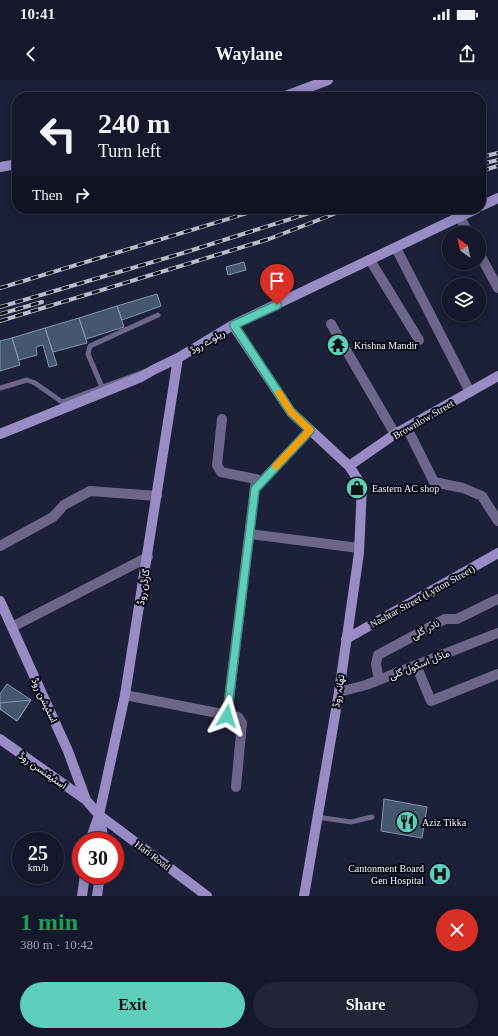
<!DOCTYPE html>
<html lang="en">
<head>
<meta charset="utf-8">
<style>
  body { margin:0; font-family:"Times New Roman",Vazirmatn,serif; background:#222536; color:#f1f3f6; height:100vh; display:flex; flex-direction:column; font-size:15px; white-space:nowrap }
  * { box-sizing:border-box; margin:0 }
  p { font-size:13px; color:#9da0a8 }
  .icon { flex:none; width:22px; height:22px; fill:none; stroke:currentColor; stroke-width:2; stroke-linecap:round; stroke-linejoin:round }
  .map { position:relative; height:816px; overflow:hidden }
  .drawer { display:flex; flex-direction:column; background:#15182a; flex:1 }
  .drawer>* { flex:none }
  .guide { position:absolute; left:12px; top:12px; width:474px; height:122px; border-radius:16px; box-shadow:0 2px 10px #0003,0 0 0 1px #343747; background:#15182a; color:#f1f3f6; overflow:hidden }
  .needle { width:26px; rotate:327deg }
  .fabs { position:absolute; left:442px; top:146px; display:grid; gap:8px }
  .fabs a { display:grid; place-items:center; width:44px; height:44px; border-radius:50%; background:#15182a; box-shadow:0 2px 10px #0003,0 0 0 1px #343747; font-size:20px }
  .speed { position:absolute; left:12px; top:752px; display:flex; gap:8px; font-size:20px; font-weight:700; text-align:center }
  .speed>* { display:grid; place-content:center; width:52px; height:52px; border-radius:50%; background:#15182a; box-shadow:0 2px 10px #0003,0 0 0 1px #343747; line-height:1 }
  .speed small { font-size:10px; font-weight:400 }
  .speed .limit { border:6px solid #d22; background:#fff; color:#111 }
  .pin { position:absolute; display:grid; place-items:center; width:34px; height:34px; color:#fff; margin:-41px -17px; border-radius:50% 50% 50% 0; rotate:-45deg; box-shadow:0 0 4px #0007 }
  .pin .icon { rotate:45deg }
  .me { position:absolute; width:44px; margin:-22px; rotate:7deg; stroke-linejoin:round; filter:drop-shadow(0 0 3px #0008) }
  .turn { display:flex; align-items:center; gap:14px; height:84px; padding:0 20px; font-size:18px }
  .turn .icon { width:52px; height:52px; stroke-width:2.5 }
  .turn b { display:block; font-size:28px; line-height:34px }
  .then { display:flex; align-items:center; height:38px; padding:0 20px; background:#0003; gap:8px; font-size:15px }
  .round { display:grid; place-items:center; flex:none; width:42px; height:42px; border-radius:21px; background:#222536 }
  .headline { display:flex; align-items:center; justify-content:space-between; height:68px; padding:0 20px }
  h1 { font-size:24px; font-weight:600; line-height:30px; color:#1e9e55 }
  .primary-button { display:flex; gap:8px; margin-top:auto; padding:8px 20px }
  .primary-button a { flex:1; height:46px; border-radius:24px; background:#5dceb9; color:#111; font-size:16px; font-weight:600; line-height:46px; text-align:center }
  .primary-button a+a { background:#222536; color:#f1f3f6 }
  .status { display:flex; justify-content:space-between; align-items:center; height:28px; padding:0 20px; background:#15182a; direction:ltr }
  .status svg { height:11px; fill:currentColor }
  header { display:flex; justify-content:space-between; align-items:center; height:52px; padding:0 20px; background:#15182a; font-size:18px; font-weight:600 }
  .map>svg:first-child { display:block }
  .building { fill:#45576f; stroke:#8296b0 }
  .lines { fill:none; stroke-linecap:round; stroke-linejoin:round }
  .lane { stroke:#6d658a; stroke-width:5 }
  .street { stroke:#6d658a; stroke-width:10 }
  .secondary { stroke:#988bc6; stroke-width:10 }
  .rail-casing { stroke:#b9bcc9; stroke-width:4 }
  .rail { stroke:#090b15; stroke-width:2.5; stroke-dasharray:8; stroke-linecap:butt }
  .route-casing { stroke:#3c8678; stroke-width:10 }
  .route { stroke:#5dceb9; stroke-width:7 }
  .slow { stroke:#f59e0b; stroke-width:7 }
  .labels { text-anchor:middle; stroke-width:4; stroke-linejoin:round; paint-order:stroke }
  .street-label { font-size:10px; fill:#f1f4fd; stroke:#090b15 }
  .poi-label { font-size:10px; fill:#f1f4fd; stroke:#090b15; text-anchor:start }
</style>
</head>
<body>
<div class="status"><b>10:41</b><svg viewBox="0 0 49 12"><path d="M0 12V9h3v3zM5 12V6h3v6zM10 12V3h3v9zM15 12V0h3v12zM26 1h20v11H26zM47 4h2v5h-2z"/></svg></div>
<header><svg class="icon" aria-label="back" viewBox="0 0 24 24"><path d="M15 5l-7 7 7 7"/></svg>Waylane<svg class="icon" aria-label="share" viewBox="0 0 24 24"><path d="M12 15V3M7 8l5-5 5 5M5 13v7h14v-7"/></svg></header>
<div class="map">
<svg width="498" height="816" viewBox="0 0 498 816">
  <rect width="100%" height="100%" fill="#1c2038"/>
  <!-- building -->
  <path class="building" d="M244 182 246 190 228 195 226 187Z
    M157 214 161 226 122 240 117 226Z
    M117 226 124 247 86 259 79 238Z
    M79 238 87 263 53 272 45 248Z
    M45 248 57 285 49 287 43 265 36 267 37 275 19 280 12 258Z
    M12 258 20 285 0 291V261Z
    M7 604 31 620 17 641 0 629V614Z
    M31 620 17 641 0 629V623Z
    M384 719 427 727 422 758 381 751Z"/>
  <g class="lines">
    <!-- lane -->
    <path class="lane" d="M102 307 88 274 90 266 158 235
      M0 308 27 300 35 303 62 322 146 291
      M317 737 351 742 372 737"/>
    <!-- street -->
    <path class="street" d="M460 137 468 153
      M396 168 470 312
      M479 173 498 208
      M370 180 419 260
      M331 244 395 354
      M222 339 217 385 221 392 256 399 227 636
      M407 348 434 402 463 408 482 416 498 441
      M255 409 310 350
      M250 454 359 468
      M0 466 53 437 64 425 90 411 157 416
      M12 547 148 477
      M416 585 431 621 498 594
      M379 600 376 584 378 575 445 539H457L498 519
      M339 612 366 605 498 553
      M125 615 238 637 242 643 236 707"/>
    <!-- secondary -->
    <path class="secondary" d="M283 17 328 0
      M0 87 17 84
      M481 126 498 118
      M233 245 291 332 349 386 362 406 359 473 339 612 304 816
      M0 354 141 297 155 289 178 278 233 245 476 129
      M349 386 395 354 498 296
      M0 521 68 671 86 720
      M346 559 498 473
      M0 659 86 720 99 735 104 761
      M99 735 207 816
      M90 761 99 735 125 615 178 278
      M82 816 85 795
      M97 816 100 795"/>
    <!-- rail casing -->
    <g class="rail-casing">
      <path id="rail" d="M481 77 498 73
        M481 84 498 80
        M481 91 498 86
        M373 133 383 129
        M0 208 261 129
        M0 227 183 173 322 129
        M0 234 42 222
        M0 241 269 159 347 129"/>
    </g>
    <!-- rail -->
    <use href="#rail" class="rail"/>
  </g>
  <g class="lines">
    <!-- route casing -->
    <g class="route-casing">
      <path id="route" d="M227 636 255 409 310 350 291 332 234 245 277 225"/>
    </g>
    <!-- route -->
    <use href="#route" class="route"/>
    <!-- slow -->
    <path class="slow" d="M276 386 310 350 291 332 279 313"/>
  </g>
  <!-- icons -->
  <defs>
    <g id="temple-disc" transform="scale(1.15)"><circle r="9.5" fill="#5dceb9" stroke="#090b15"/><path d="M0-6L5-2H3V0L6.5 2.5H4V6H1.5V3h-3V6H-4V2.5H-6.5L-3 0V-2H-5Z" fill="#111"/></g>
    <g id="shop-disc" transform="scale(1.15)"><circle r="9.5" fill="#5dceb9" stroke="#090b15"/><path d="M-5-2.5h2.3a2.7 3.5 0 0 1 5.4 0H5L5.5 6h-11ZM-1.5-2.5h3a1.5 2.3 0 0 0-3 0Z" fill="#111"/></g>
    <g id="restaurant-disc" transform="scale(1.15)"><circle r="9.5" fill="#5dceb9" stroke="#090b15"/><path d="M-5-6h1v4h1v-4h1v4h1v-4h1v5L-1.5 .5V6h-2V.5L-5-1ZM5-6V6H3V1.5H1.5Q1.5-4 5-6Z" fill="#111"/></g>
    <g id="hospital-disc" transform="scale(1.15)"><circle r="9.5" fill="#5dceb9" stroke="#090b15"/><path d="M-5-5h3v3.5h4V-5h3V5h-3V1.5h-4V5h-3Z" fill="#111"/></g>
  </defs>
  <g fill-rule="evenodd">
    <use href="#temple-disc" x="338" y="265"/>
    <use href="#shop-disc" x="357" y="408"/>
    <use href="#restaurant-disc" x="407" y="742"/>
    <use href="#hospital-disc" x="440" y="794"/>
  </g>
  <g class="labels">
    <!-- street labels -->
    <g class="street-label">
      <text transform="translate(207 261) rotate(-31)" y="4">ریلوے روڈ</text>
      <text transform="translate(423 339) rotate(-30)" y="4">Brownlow Street</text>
      <text transform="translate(143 507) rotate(-81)" y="4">گارڈن روڈ</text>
      <text transform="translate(422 516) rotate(-29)" y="4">Nashtar Street (Lytton Street)</text>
      <text transform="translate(425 549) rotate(-28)" y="4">نادر گلی</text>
      <text transform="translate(419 584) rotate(-22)" y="4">ماڈل اسکول گلی</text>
      <text transform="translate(338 611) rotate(-81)" y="4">تھانہ روڈ</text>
      <text transform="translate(45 620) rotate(65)" y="4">اسٹیشن روڈ</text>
      <text transform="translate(43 690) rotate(35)" y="4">اسٹیفنسن روڈ</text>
      <text transform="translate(153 775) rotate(37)" y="4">Hari Road</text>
    </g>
    <!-- poi labels -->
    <g class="poi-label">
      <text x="354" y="269">Krishna Mandir</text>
      <text x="372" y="412">Eastern AC shop</text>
      <text x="422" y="746">Aziz Tikka</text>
      <text x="424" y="792" text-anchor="end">Cantonment Board<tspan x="424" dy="12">Gen Hospital</tspan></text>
    </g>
  </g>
</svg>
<div class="fabs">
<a><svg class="needle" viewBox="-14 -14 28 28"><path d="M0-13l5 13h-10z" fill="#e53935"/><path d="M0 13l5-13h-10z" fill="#9da0a8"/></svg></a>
<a><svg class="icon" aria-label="layers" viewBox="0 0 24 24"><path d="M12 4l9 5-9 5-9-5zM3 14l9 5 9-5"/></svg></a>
</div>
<div class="speed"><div>25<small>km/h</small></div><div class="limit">30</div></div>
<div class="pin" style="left:277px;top:225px;background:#d93025"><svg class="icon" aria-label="arrive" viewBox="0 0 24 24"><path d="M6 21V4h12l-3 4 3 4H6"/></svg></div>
<svg class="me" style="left:227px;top:636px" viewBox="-20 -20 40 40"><path d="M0-17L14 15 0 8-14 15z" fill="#5dceb9" stroke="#fff" stroke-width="4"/></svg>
<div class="guide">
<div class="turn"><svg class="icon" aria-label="left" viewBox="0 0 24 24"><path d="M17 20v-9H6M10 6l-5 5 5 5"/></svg><div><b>240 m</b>Turn left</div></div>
<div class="then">Then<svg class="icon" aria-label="right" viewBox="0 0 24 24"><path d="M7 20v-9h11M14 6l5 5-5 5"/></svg></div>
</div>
</div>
<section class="drawer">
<div class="headline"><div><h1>1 min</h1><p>380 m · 10:42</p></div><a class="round" style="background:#d93025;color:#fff"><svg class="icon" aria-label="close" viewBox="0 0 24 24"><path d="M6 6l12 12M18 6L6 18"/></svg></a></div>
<div class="primary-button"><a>Exit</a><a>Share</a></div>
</section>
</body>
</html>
